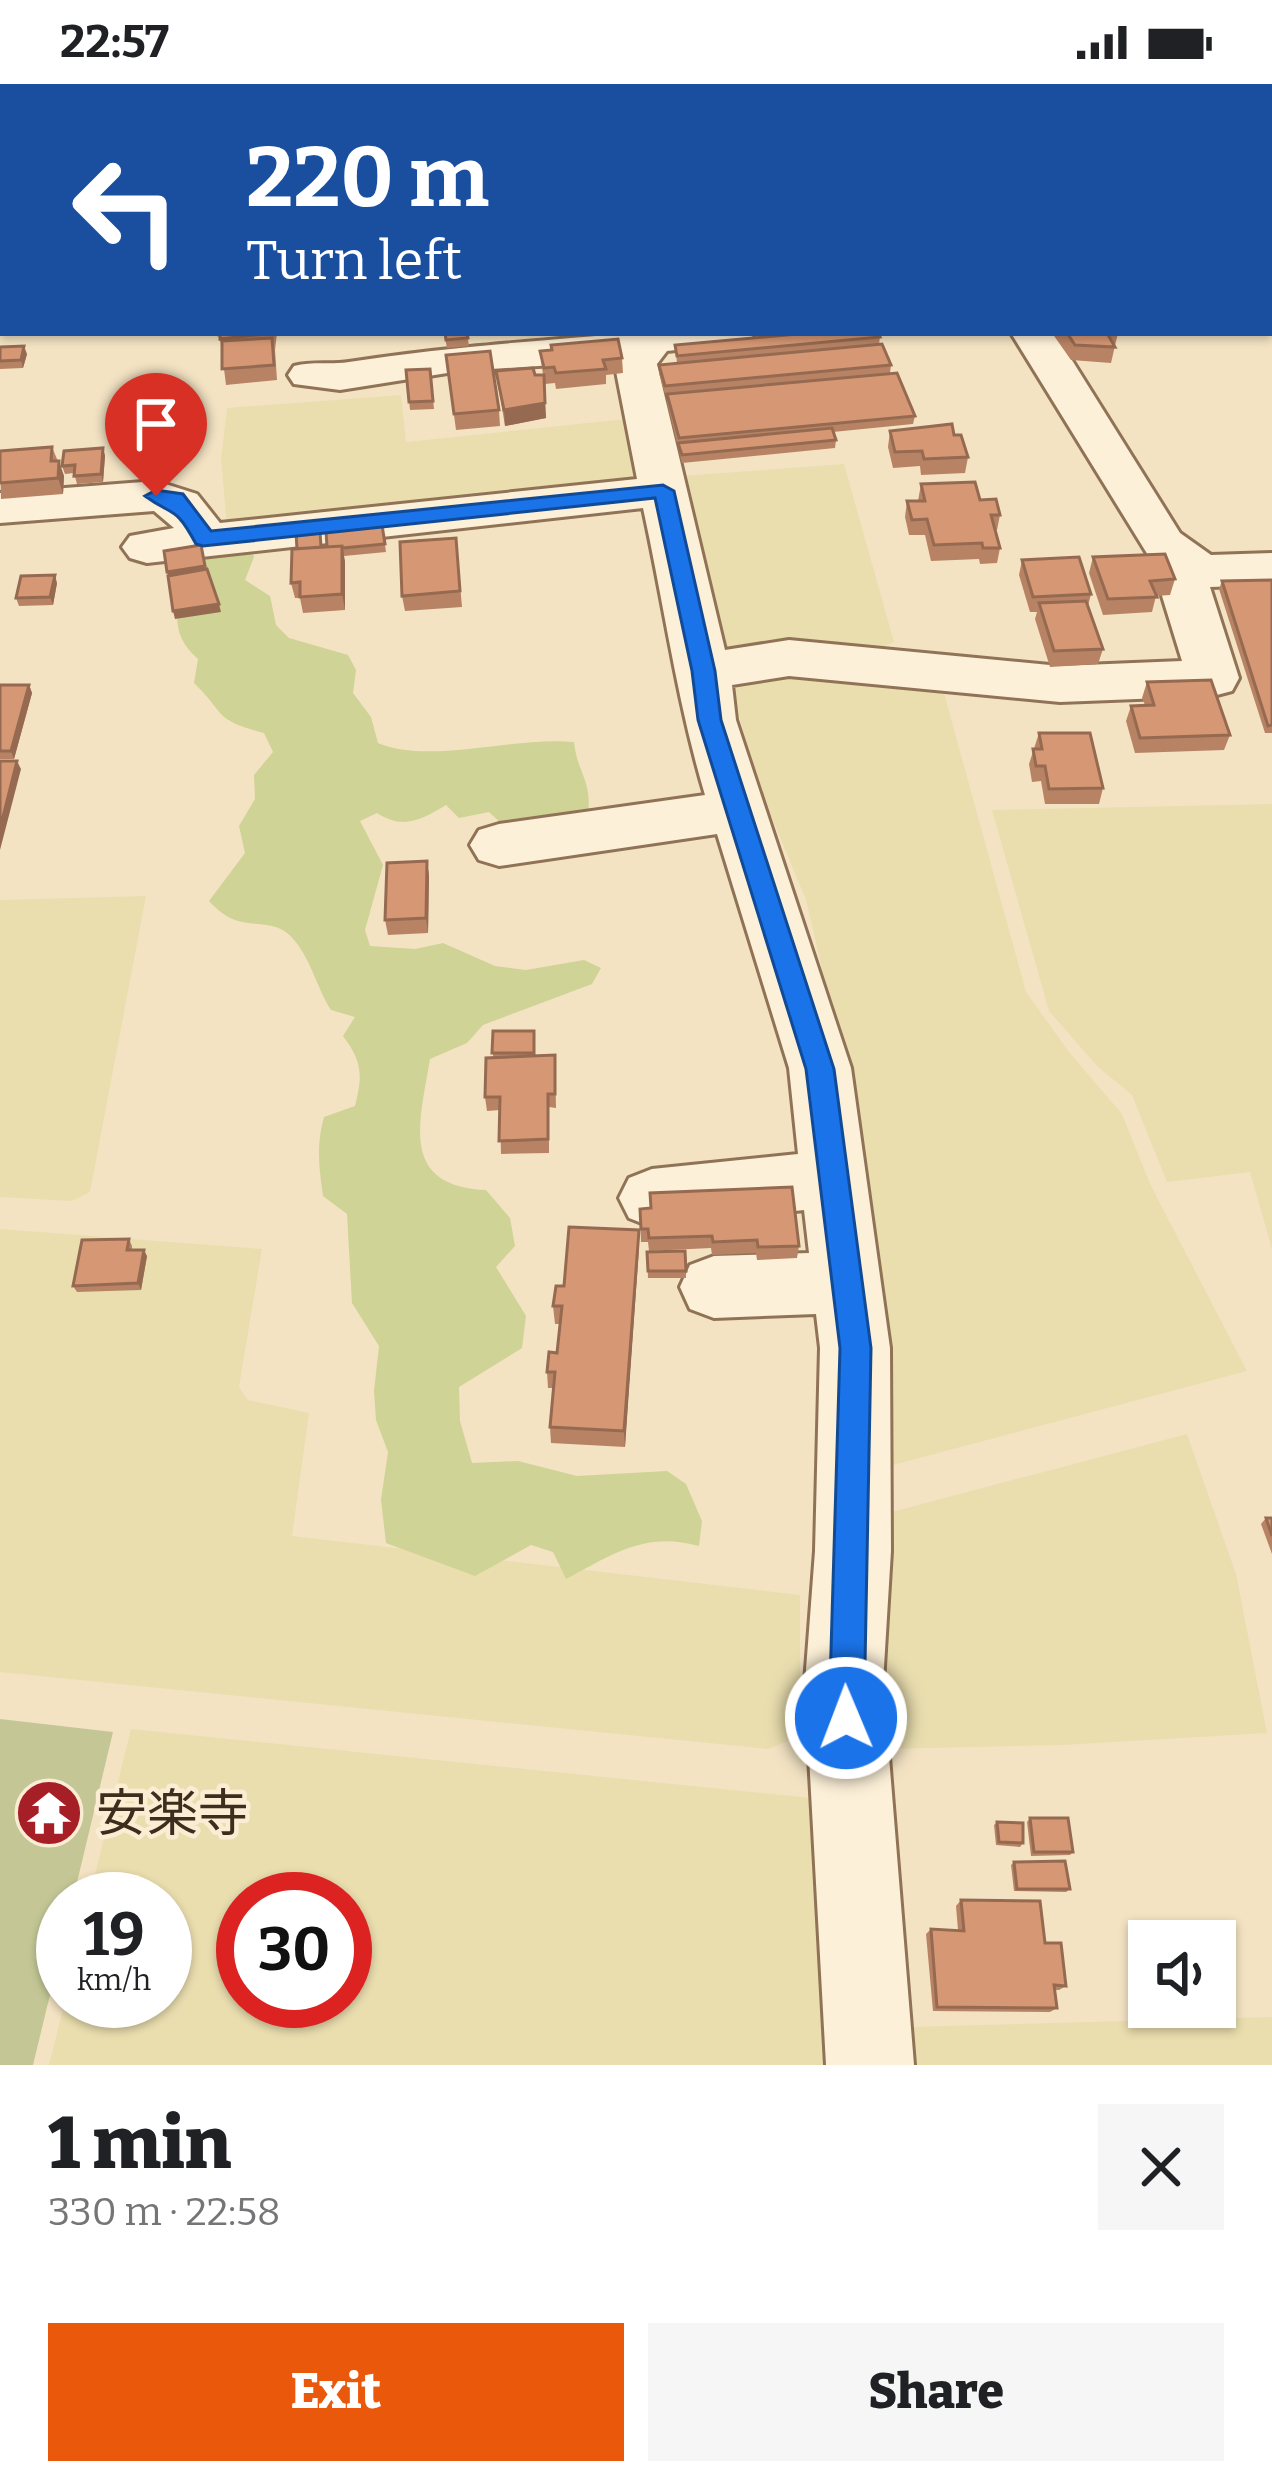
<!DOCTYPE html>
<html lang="en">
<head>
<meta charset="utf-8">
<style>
  body { margin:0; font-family:Bitter,"Noto Sans JP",serif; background:#f6f6f6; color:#202124; height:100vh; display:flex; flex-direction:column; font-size:45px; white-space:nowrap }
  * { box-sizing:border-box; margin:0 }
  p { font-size:39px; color:#757577 }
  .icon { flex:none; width:66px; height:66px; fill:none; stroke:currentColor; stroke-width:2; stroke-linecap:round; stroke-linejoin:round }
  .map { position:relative; height:1981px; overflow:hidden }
  .drawer { display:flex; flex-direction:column; background:#fff; flex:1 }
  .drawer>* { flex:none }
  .guide { position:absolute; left:0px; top:0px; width:1272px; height:252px; box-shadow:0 3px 9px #0004; background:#1a4fa0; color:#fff; overflow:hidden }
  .fabs { position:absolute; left:1128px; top:1836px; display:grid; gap:24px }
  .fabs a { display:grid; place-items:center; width:108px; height:108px; border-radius:0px; background:#fff; box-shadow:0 3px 9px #0004; font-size:60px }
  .speed { position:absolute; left:36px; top:1788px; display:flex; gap:24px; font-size:60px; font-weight:700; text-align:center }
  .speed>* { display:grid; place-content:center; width:156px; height:156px; border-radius:50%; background:#fff; box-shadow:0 3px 9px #0004; line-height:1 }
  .speed small { font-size:30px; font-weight:400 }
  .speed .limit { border:18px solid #d22; background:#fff; color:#111 }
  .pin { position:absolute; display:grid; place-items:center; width:102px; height:102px; color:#fff; margin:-123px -51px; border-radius:50% 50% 50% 0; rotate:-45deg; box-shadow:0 0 12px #0007 }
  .pin .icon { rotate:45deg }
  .me { position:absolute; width:132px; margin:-66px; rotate:359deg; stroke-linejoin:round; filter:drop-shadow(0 0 9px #0008) }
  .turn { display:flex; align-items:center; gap:42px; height:252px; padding:0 48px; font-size:54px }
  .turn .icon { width:156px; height:156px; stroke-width:2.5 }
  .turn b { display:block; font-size:84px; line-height:102px }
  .round { display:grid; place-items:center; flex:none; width:126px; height:126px; border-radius:0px; background:#f6f6f6 }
  .overview { display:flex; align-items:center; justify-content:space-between; height:204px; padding:0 48px }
  h1 { font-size:72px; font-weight:800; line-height:90px }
  .button { display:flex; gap:24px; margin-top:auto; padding:24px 48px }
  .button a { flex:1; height:138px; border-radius:0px; background:#ea580c; color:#fff; font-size:48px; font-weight:800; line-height:138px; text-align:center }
  .button a+a { background:#f6f6f6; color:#202124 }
  .status { display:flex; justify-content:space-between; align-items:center; height:84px; padding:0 60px; background:#fff; direction:ltr }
  .status svg { height:33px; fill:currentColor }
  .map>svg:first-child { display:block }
  .farmland { fill:#eadeaf; fill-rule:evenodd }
  .green { fill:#cfd395 }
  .cemetery { fill:#c4c795 }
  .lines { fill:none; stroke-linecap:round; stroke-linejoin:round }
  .minor-casing { stroke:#907357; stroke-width:6 }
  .minor { fill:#fdf0d8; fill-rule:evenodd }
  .wall { fill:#b88364 }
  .shaded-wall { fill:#966a51 }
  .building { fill:#d69874; stroke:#966a51; stroke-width:3 }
  .route { fill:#1a73e8; stroke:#114b97; stroke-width:3 }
  .labels { text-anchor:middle; stroke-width:9; stroke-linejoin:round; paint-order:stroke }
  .near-poi-label { font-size:51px; fill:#3e2c1d; stroke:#faedd4; text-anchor:start }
</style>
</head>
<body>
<div class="status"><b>22:57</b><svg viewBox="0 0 49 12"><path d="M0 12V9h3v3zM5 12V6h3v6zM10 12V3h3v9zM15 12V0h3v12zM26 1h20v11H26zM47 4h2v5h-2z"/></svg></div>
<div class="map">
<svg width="1272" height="1981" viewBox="0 0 1272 1981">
  <rect width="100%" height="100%" fill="#f3e3c3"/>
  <!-- farmland -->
  <path class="farmland" d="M401 311 406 358 636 334 649 400 227 442 221 375 227 324Z
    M844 380 894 558 882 563 824 559 725 565 713 561 681 392Z
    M796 584 941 598 1026 908 1069 968 1122 1030 1151 1102 1247 1287 878 1385 860 1101 827 906 806 816 760 705 729 597Z
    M1272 720V1165L1250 1088 1167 1098 1132 1011 1097 982 1049 927 992 726Z
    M146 812 90 1108 72 1117 0 1113V816Z
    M0 1145 262 1165 239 1303 248 1316 309 1329 292 1452 800 1511V1652L768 1665 0 1588Z
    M1187 1350 1236 1490 1267 1649 1062 1661 881 1665 884 1430Z
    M131 1645 811 1714 828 1747 836 1981H49L65 1917H165V1815H89ZM243 1815H345V1917H243Z
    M1272 1933V1981H910L907 1943Z"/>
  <!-- green -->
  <path class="green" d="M249 462 254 473 245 496 270 512 276 541 289 554 348 571 356 586 353 609 371 633 378 659C431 681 512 652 574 658 578 693 594 696 587 737L503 741 489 728 459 734 446 721C421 736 403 746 377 729L360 737 383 781 365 846 370 862 415 865 443 859 495 882 526 886 584 876 601 884 592 900 483 941 467 959 430 975C420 1037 398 1102 486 1106L510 1134 515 1162 496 1183 526 1232 522 1264 459 1303 460 1337 472 1379 518 1377 577 1392 667 1387 686 1400 702 1437 699 1462C646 1447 613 1470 566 1495L553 1468 531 1461 475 1492 386 1459 381 1416 388 1368 376 1336 374 1307 379 1262 352 1219 347 1130 323 1112C319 1084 316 1060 324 1033L355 1022C363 991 362 977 343 952L355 933 331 926C316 903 309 867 287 849 264 831 240 852 209 817L245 769 239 742 255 715 254 691 273 668 264 649C212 635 227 631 194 599L198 575C164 546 181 516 184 475Z"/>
  <!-- cemetery -->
  <path class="cemetery" d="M0 1635 113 1648 73 1815H63V1857L33 1981H0Z"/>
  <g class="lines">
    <!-- minor casing -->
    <g class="minor-casing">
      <path id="minor" d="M526 0H564L565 3H527Z
        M837 0H876L878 3H840Z
        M1101 0H1139L1141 3H1103Z
        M1196 0H1256L1194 3Z
        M634 249H755L748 258 667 267 657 280 725 566 789 556 1060 582 1182 577 1151 476 1011 249H1055L1180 449 1211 471 1272 469V501L1210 503 1239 594 1232 607 1213 612 1060 618 789 592 732 601 736 636 851 984 890 1264 891 1467 883 1599 914 1981H826L805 1599 815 1467 820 1264 816 1230 714 1234 690 1225 680 1203 690 1181 714 1172 809 1169 804 1126 652 1143 629 1134 619 1114 629 1094 652 1085 798 1070 789 984 717 750 499 782 479 776 470 761 479 746 499 740 705 711C677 618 664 520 643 424L147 479 130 474 122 463 130 452 174 444 154 427 0 439V409L156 397 197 410 220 439 637 395 614 277 460 287 340 306 294 300 288 291 294 282C313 277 330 281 349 278 444 263 538 257 634 249Z"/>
    </g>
    <!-- minor -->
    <use href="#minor" class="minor"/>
  </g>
  <!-- wall -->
  <path class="wall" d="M1269 124H1272V199H1269Z
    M207 249H277L275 266 277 296 226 301 220 253Z
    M467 249 469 262 447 264 445 254Z
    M1052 249H1118L1111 279 1071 276Z
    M880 253 879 260 891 281 890 289 915 332 913 340 833 348 836 356 835 364 682 379 667 318V310H665L659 289V281L677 279 675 261Z
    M0 263 27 270 23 284 0 285Z
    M540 267 622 274 623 289 606 291V300L556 305 555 299 545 300 544 297 546 334 505 342 496 287 543 291Z
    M446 271 499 326 500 342 456 346Z
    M430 285 434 325 410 326 406 286Z
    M890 347 954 351 968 373 965 389 921 391 920 382 893 384 888 363Z
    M52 363 64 392 63 410 1 415 0 367Z
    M103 364 105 372 103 398 77 400 74 389 65 390 62 382Z
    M921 400 980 416 1000 431 997 446H995L1000 464 997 479 980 480 979 475 931 477 925 451H909L905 433 907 417H918Z
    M382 441 386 468 344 472 345 526 303 529 300 514H295L291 499 322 463H327Z
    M456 454 462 523 405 527 402 512Z
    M1093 473 1175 495 1170 511 1156 512 1152 528 1103 531 1089 489Z
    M1022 476 1091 510 1088 522 1103 565 1098 580 1050 583 1035 535 1037 528H1030L1019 491Z
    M1272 496V649H1265L1219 505 1222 497Z
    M57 499 53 521 19 522 16 514Z
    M1147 598 1230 651 1224 666 1135 669 1126 637 1131 622 1145 621 1142 614Z
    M0 601H29L32 609 14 675H0Z
    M1039 649 1103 704 1099 720H1045L1041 697 1032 698 1029 680Z
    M427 777 429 792 428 849 388 851 385 836Z
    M493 947H534L535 972 555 971 556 1024 549 1023V1069L501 1070 500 1026 487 1027 485 1013 493 974Z
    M640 1125 799 1162 797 1174 757 1176 756 1169 712 1171 711 1164 649 1167 648 1158H641Z
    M639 1146 625 1363 551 1359 550 1343 554 1304H548L547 1288 557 1269 560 1240H555L553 1222 564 1202Z
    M129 1155 132 1162V1166L147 1172 141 1206 77 1208 73 1202Z
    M685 1167 686 1194H648L647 1168Z
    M1266 1434H1272V1470L1261 1440Z
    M1030 1734 1073 1768 1070 1771 1031 1772 1027 1738Z
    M997 1738 1023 1759 1020 1763 996 1761 994 1741Z
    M1014 1778 1070 1805 1066 1808 1014 1807 1011 1781Z
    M961 1816 1045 1859 1066 1902 1059 1906H1055L1057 1924 1050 1928 933 1927 926 1850 931 1845 958 1846 956 1822Z"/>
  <!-- shaded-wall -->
  <path class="shaded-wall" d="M24 262 27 270 23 284 21 276Z
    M545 319 546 334 505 342 504 326Z
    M103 364 105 372 103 398 101 390Z
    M59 377 64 392 63 410 58 394Z
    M201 461 207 490 169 496 167 488Z
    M342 462 345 477V526L342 510Z
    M55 491 57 499 53 521 50 513Z
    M219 520 221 528 175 535 173 527Z
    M29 601 32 609 14 675 11 667Z
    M17 677 21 685 0 766V745Z
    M427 777 429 792 428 849 426 834Z
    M639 1146V1164L625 1363 624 1347Z
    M144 1166 147 1172 141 1206 138 1199Z"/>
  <!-- building -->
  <path class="building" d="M447 0H496L495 3H447Z
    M1269 124H1272V144H1269Z
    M1269 147 1272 148V184H1269Z
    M220 249H273L220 255Z
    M445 249H467L468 254 446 256Z
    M808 249H878L880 253 677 272 675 261Z
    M1067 249H1107L1115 263 1075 261Z
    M272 254 274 281 222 285V257Z
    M618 255 622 274 603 276 606 285 556 289 554 283 544 284 540 267 552 266 551 261Z
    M882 260 891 281 665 302 659 281Z
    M24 262 21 276 0 277V263Z
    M490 267 499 326 454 330 446 271Z
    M533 284 535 291H544L545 319 504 326 496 287Z
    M430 285 433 317 409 318 406 286Z
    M897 289 915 332 679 354 667 310Z
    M952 340 954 351H961L968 373 924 375 922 367 895 368 890 347Z
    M832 344 836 356 682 371 678 359Z
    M52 363 51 377H59L58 394 0 399V367Z
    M103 364 101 390 74 392 75 381 62 382 64 367Z
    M975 398 980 416 996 415 1000 431H991L1000 464H983L982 459 934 461 927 435 912 436 907 417H925L921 400Z
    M382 441 385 460 342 464V462L327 463 326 447Z
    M320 447 321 463 297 465 296 449Z
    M456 454 460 507 402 512 400 458Z
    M201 461 205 482 167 488 164 467Z
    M342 462V510L300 513V498L291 499 292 465Z
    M1165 470 1175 495 1150 497 1157 513 1108 515 1093 473Z
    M1079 473 1091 510 1033 513 1022 476Z
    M207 485 219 520 173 527 168 492Z
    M55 491 50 513 16 514 21 492Z
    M1272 496V641L1268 642 1222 497Z
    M1086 517 1103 565 1054 567 1039 519Z
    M1211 596 1230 651 1140 654 1131 622 1154 621 1147 598Z
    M0 601H29L11 667H0Z
    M1039 649H1090L1103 704 1049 705 1045 682H1036L1033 665H1042Z
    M0 677H17L0 745Z
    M427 777 426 834 385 836 387 779Z
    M493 947H534V969H492Z
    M555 971V1010H548V1055L499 1057 500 1013H485L486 974Z
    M792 1103 799 1162 758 1163 757 1156 713 1158 712 1152 649 1154 648 1145H641L640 1125 651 1124 650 1109Z
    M569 1143 639 1146 624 1347 550 1343 555 1288H547L549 1268 557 1269 562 1222H553L556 1202H564Z
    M129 1155 127 1166H144L138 1199 73 1202 82 1156Z
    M685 1167 686 1187H648L647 1168Z
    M1266 1434H1272V1452Z
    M1030 1734H1068L1073 1768H1034Z
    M997 1738 1023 1739V1759L999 1758Z
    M1065 1777 1070 1805H1017L1014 1778Z
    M961 1816 1040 1817 1045 1859H1061L1066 1902 1054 1901 1057 1924 937 1923 931 1845 964 1847Z"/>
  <!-- route -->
  <path class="route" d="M663 401 674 407 715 587 721 636 834 985 871 1264 864 1634 859 1646 846 1651 834 1646 829 1634 840 1264 806 985 698 636 692 587 655 414 203 462 196 460C175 421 174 433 145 412L156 406 183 410 211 447Z"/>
  <!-- icons -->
  <defs>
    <g id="temple-disc" transform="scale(3.45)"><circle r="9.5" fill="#a71f26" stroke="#faedd4"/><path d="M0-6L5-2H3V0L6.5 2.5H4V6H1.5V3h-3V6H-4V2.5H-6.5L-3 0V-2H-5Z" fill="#fff"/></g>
  </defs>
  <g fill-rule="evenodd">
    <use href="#temple-disc" x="49" y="1729"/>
  </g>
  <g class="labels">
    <!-- near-poi labels -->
    <g class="near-poi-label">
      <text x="96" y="1747">安楽寺</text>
    </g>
  </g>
</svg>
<div class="fabs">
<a><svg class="icon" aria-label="sound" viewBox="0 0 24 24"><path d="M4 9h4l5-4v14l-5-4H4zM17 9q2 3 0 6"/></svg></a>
</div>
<div class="speed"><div>19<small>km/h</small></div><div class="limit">30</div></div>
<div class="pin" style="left:156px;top:412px;background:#d93025"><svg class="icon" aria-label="arrive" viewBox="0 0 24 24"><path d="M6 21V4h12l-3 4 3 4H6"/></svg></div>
<svg class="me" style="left:846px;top:1634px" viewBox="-20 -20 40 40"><circle r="17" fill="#1a73e8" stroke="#fff" stroke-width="3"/><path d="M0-11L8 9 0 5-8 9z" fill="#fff"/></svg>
<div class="guide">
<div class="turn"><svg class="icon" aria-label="left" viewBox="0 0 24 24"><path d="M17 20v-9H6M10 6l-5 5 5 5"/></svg><div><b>220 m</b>Turn left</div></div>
</div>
</div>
<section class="drawer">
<div class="overview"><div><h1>1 min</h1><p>330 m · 22:58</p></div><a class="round"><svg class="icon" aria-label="close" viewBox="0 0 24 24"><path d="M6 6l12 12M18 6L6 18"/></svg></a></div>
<div class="button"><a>Exit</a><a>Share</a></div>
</section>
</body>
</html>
